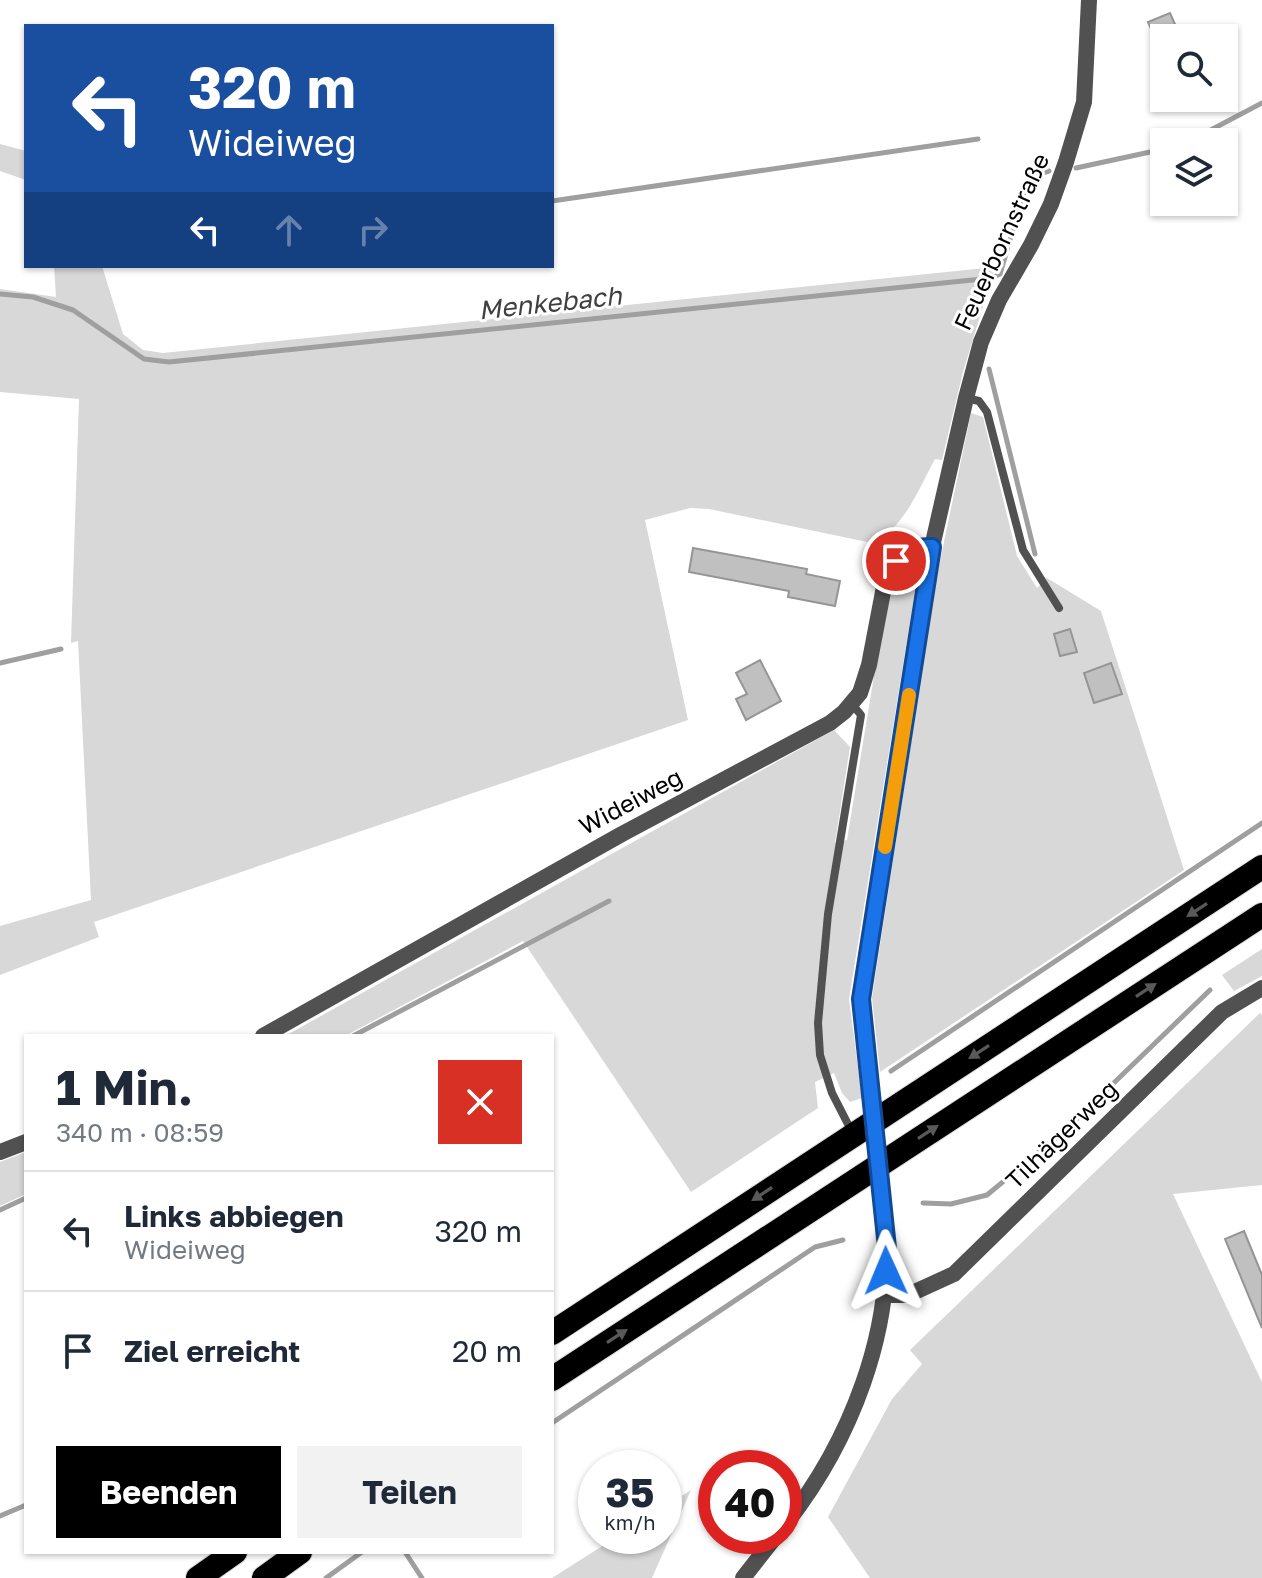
<!DOCTYPE html>
<html lang="de">
<head>
<meta charset="utf-8">
<style>
  body { margin:0; font-family:"Golos Text",sans-serif; background:#f2f2f3; color:#1f2937; height:100vh; display:flex; flex-direction:column; font-size:30px; white-space:nowrap }
  * { box-sizing:border-box; margin:0 }
  p { font-size:26px; color:#747a83 }
  .icon { flex:none; width:44px; height:44px; fill:none; stroke:currentColor; stroke-width:2; stroke-linecap:round; stroke-linejoin:round }
  .map { position:relative; flex:1; overflow:hidden }
  .panel { position:absolute; left:24px; top:1034px; width:530px; height:520px; display:flex; flex-direction:column; background:#fff; border-radius:0px; box-shadow:0 2px 6px #0004 }
  .panel>* { flex:none }
  .guide { position:absolute; left:24px; top:24px; width:530px; height:244px; border-radius:0px; box-shadow:0 2px 6px #0004; background:#1a4fa0; color:#fff; overflow:hidden }
  .controls { position:absolute; left:1150px; top:24px; display:grid; gap:16px }
  .controls a { display:grid; place-items:center; width:88px; height:88px; border-radius:0px; background:#fff; box-shadow:0 2px 6px #0004; font-size:40px }
  .speed { position:absolute; left:578px; top:1450px; display:flex; gap:16px; font-size:40px; font-weight:700; text-align:center }
  .speed>* { display:grid; place-content:center; width:104px; height:104px; border-radius:50%; background:#fff; box-shadow:0 2px 6px #0004; line-height:1 }
  .speed small { font-size:20px; font-weight:400 }
  .speed .limit { border:12px solid #d22; background:#fff; color:#111 }
  .pin { position:absolute; display:grid; place-items:center; width:68px; height:68px; color:#fff; margin:-34px; border:4px solid #fff; border-radius:50%; box-shadow:0 2px 8px #0007 }
  .me { position:absolute; width:88px; margin:-44px; rotate:359deg; stroke-linejoin:round; filter:drop-shadow(0 0 6px #0008) }
  .turn { display:flex; align-items:center; gap:28px; height:168px; padding:0 32px; font-size:36px }
  .turn .icon { width:104px; height:104px; stroke-width:2.5 }
  .turn b { display:block; font-size:56px; line-height:68px }
  .lanes { display:flex; align-items:center; height:76px; padding:0 32px; background:#0003; justify-content:center; gap:40px; direction:ltr }
  .lanes .off { opacity:.35 }
  .round { display:grid; place-items:center; flex:none; width:84px; height:84px; border-radius:0px; background:#f2f2f3 }
  .summary { display:flex; align-items:center; justify-content:space-between; height:136px; padding:0 32px }
  h1 { font-size:48px; font-weight:700; line-height:60px }
  .action { display:flex; gap:16px; margin-top:auto; padding:16px 32px }
  .action a { flex:1; height:92px; border-radius:0px; background:#000; color:#fff; font-size:32px; font-weight:700; line-height:92px; text-align:center }
  .action a+a { background:#f2f2f3; color:#1f2937 }
  ul { padding:0; list-style:none }
  li { display:flex; align-items:center; gap:24px; height:120px; padding:0 32px; border-top:2px solid #e0e1e3 }
  li div { flex:1 }
  li b { display:block; font-size:30px }
  li em { font-style:normal }
  .map>svg:first-child { display:block }
  .green { fill:#d8d8d8 }
  .lines { fill:none; stroke-linecap:round; stroke-linejoin:round }
  .stream { stroke:#9f9f9f; stroke-width:5 }
  .building { fill:#c0c0c0; stroke:#959595; stroke-width:2 }
  .motorway-casing { stroke:#dbdbdb; stroke-width:26 }
  .service { stroke:#515151; stroke-width:8 }
  .minor { stroke:#515151; stroke-width:16 }
  .tertiary { stroke:#515151; stroke-width:16 }
  .motorway { stroke:#000; stroke-width:24 }
  .tertiary-bridge { stroke:#515151; stroke-width:16 }
  .oneway { fill:#595959 }
  .route-casing { stroke:#114b97; stroke-width:20 }
  .route { stroke:#1a73e8; stroke-width:14 }
  .slow { stroke:#f59e0b; stroke-width:14 }
  .labels { text-anchor:middle; stroke-width:6; stroke-linejoin:round; paint-order:stroke }
  .street-label { font-size:24px; fill:#000; stroke:#fff }
  .water-label { font-size:26px; font-style:italic; fill:#404040; stroke:#fff }
</style>
</head>
<body>
<div class="map">
<svg width="1262" height="1578" viewBox="0 0 1262 1578">
  <rect width="100%" height="100%" fill="#fff"/>
  <!-- green -->
  <path class="green" d="M0 144 26 151V180L0 171Z
    M54 266H102L123 334 143 350 163 353 995 267 963 372 942 460 935 459C919 488 904 529 872 543L709 509 690 508 645 520 688 720 94 922 99 937 0 975V926L91 900 78 641 71 643 79 399 0 392V289L56 297Z
    M971 413 983 417 1017 556 1037 588 1047 578 1101 611 1184 870 880 1072 872 998 936 580Z
    M917 578 849 999 862 1098 850 1102 842 1093 834 1073 815 1082 818 1108 691 1192 523 941 345 1036H285L834 730 850 747 835 843 847 840 886 603 896 580Z
    M1262 949V976L1234 991 1222 975Z
    M1260 1013 1262 1015V1185L1173 1194 1262 1382V1578H870L828 1517 892 1399 922 1364 910 1350Z
    M26 1152V1194L0 1206V1162Z
    M691 1490 652 1578H552L618 1536H664V1507Z"/>
  <g class="lines">
    <!-- stream -->
    <path class="stream" d="M1188 142 1262 103
      M1076 168 1164 149
      M552 201 978 139
      M0 294 33 297 73 310 144 359 169 362 992 278 1000 274 1026 186 1036 175 1049 171
      M989 369 1035 554
      M0 663 61 649
      M353 1036 609 901
      M891 1071 1262 823
      M923 1203 951 1204 987 1195 1062 1133 1210 990
      M0 1210 26 1198
      M552 1423 815 1247 843 1240
      M0 1516 26 1505
      M405 1552 422 1578
      M326 1578 362 1552"/>
  </g>
  <!-- building -->
  <path class="building" d="M1170 13 1181 38H1164V58L1148 22Z
    M693 548 807 569 806 574 840 581 835 606 788 597 789 591 689 572Z
    M1070 629 1077 652 1060 656 1054 634Z
    M760 660 781 701 746 720 736 699 747 694 736 673Z
    M1111 663 1122 694 1094 703 1084 673Z
    M1244 1231 1262 1275V1328L1225 1239Z"/>
  <g class="lines">
    <!-- motorway casing -->
    <g class="motorway-casing">
      <path id="motorway" d="M552 1333 1262 867
        M552 1379 1262 915
        M198 1578 235 1552
        M264 1578 300 1552"/>
    </g>
    <!-- service -->
    <path class="service" d="M966 398 979 401 987 412 1023 550 1059 608
      M852 704 861 715 828 914 818 1023 820 1055 832 1093 853 1134"/>
    <!-- minor -->
    <path class="minor" d="M263 1036 622 834 830 723 844 712 860 693 869 665 887 571 912 548 932 547
      M0 1152 26 1142
      M886 1295H908L954 1274 1222 1012 1262 988"/>
    <!-- tertiary -->
    <path class="tertiary" d="M868 1070 861 999 932 547 966 398 981 342 999 300 1031 245 1051 204 1066 162 1084 102 1089 0
      M784 1526C850 1443 895 1330 885 1223
      M743 1578 776 1536"/>
    <!-- motorway -->
    <use href="#motorway" class="motorway"/>
    <!-- tertiary-bridge -->
    <path class="tertiary-bridge" d="M868 1070 885 1223"/>
  </g>
  <!-- one-way arrows -->
  <defs><path id="oneway-solid" d="M-6-.8H1V-3.2L6.5 0L1 3.2V.8H-6Z" transform="scale(2)"/></defs>
  <g class="oneway">
    <use href="#oneway-solid" transform="translate(1197 910) rotate(147)"/>
    <use href="#oneway-solid" transform="translate(1146 990) rotate(-33)"/>
    <use href="#oneway-solid" transform="translate(979 1052) rotate(147)"/>
    <use href="#oneway-solid" transform="translate(928 1132) rotate(-33)"/>
    <use href="#oneway-solid" transform="translate(762 1194) rotate(147)"/>
    <use href="#oneway-solid" transform="translate(617 1336) rotate(-33)"/>
  </g>
  <g class="lines">
    <!-- route casing -->
    <g class="route-casing">
      <path id="route" d="M886 1271 887 1248 861 999 932 547 912 548 896 561"/>
    </g>
    <!-- route -->
    <use href="#route" class="route"/>
    <!-- slow -->
    <path class="slow" d="M885 847 909 695"/>
  </g>
  <g class="labels">
    <!-- street labels -->
    <g class="street-label">
      <text transform="translate(1002 242) rotate(-65)" y="8">Feuerbornstraße</text>
      <text transform="translate(631 802) rotate(-28)" y="8">Wideiweg</text>
      <text transform="translate(1062 1135) rotate(-44)" y="8">Tilhägerweg</text>
    </g>
    <!-- water labels -->
    <g class="water-label">
      <text transform="translate(550 303) rotate(-6)" y="9">Menkebach</text>
    </g>
  </g>
</svg>
<div class="controls">
<a><svg class="icon" aria-label="search" viewBox="0 0 24 24"><circle cx="10" cy="10" r="6"/><path d="M15 15l6 6"/></svg></a>
<a><svg class="icon" aria-label="layers" viewBox="0 0 24 24"><path d="M12 4l9 5-9 5-9-5zM3 14l9 5 9-5"/></svg></a>
</div>
<div class="speed"><div>35<small>km/h</small></div><div class="limit">40</div></div>
<div class="pin" style="left:896px;top:561px;background:#d93025"><svg class="icon" aria-label="arrive" viewBox="0 0 24 24"><path d="M6 21V4h12l-3 4 3 4H6"/></svg></div>
<svg class="me" style="left:886px;top:1271px" viewBox="-20 -20 40 40"><path d="M0-17L14 15 0 8-14 15z" fill="#1a73e8" stroke="#fff" stroke-width="4"/></svg>
<div class="guide">
<div class="turn"><svg class="icon" aria-label="left" viewBox="0 0 24 24"><path d="M17 20v-9H6M10 6l-5 5 5 5"/></svg><div><b>320 m</b>Wideiweg</div></div>
<div class="lanes"><svg class="icon" aria-label="left" viewBox="0 0 24 24"><path d="M17 20v-9H6M10 6l-5 5 5 5"/></svg><svg class="icon off" aria-label="ahead" viewBox="0 0 24 24"><path d="M12 20V5M6 11l6-6 6 6"/></svg><svg class="icon off" aria-label="right" viewBox="0 0 24 24"><path d="M7 20v-9h11M14 6l5 5-5 5"/></svg></div>
</div>
<section class="panel">
<div class="summary"><div><h1>1 Min.</h1><p>340 m · 08:59</p></div><a class="round" style="background:#d93025;color:#fff"><svg class="icon" aria-label="close" viewBox="0 0 24 24"><path d="M6 6l12 12M18 6L6 18"/></svg></a></div>
<ul>
<li><svg class="icon" aria-label="left" viewBox="0 0 24 24"><path d="M17 20v-9H6M10 6l-5 5 5 5"/></svg><div><b>Links abbiegen</b><p>Wideiweg</p></div><em>320 m</em></li>
<li><svg class="icon" aria-label="arrive" viewBox="0 0 24 24"><path d="M6 21V4h12l-3 4 3 4H6"/></svg><div><b>Ziel erreicht</b></div><em>20 m</em></li>
</ul>
<div class="action"><a>Beenden</a><a>Teilen</a></div>
</section>
</div>
</body>
</html>
